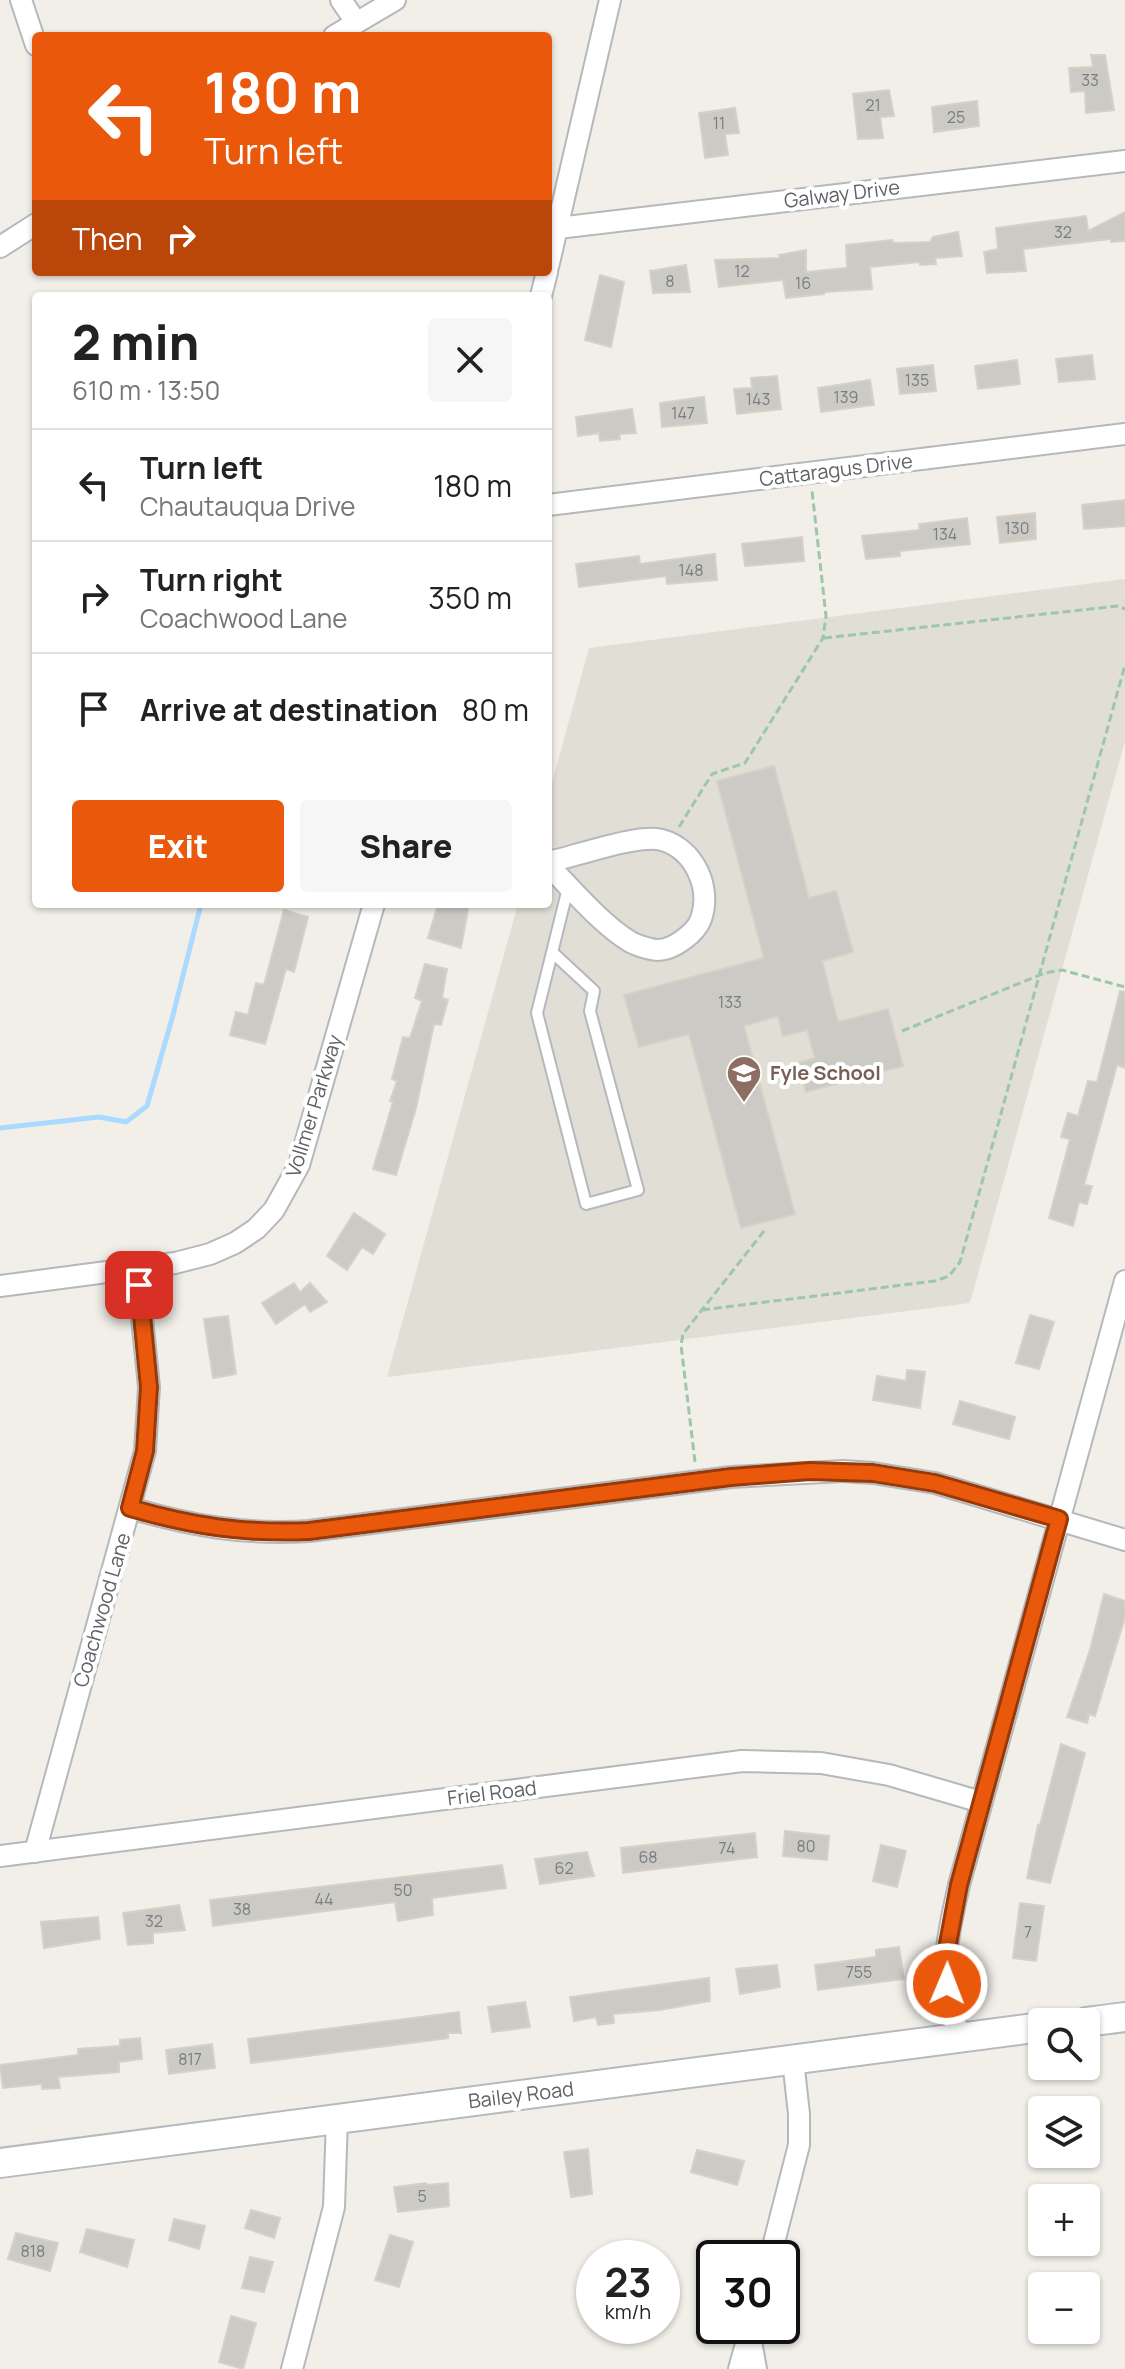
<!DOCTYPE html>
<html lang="en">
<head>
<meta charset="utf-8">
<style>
  body { margin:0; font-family:Manrope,sans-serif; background:#f6f6f6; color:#222; height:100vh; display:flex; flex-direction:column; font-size:30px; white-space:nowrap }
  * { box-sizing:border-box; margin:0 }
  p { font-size:26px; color:#767676 }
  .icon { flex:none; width:44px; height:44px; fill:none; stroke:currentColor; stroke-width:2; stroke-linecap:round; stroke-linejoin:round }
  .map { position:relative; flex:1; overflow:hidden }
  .details { position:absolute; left:32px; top:292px; width:520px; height:616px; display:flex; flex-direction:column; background:#fff; border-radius:8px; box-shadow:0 2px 6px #0004 }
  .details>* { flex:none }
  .guide { position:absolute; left:32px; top:32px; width:520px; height:244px; border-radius:8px; box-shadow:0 2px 6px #0004; background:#ea580c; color:#fff; overflow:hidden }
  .fabs { position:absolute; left:1028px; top:2008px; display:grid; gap:16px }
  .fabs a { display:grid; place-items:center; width:72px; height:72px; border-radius:8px; background:#fff; box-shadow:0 2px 6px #0004; font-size:40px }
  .speed { position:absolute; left:576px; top:2240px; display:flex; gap:16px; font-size:40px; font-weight:700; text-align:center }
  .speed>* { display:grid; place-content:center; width:104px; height:104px; border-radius:50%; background:#fff; box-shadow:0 2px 6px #0004; line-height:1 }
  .speed small { font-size:20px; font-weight:400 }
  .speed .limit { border:4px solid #111; border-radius:12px; background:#fff; color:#111 }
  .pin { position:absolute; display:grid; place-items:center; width:68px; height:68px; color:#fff; margin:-34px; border-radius:16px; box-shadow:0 4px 12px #0006 }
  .me { position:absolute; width:88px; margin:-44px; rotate:1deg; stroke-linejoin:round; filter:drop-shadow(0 0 6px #0008) }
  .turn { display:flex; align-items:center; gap:28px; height:168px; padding:0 40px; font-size:36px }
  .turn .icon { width:104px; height:104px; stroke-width:2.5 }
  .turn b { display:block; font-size:56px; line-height:68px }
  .then { display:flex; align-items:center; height:76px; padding:0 40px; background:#0003; gap:16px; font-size:30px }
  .round { display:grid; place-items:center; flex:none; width:84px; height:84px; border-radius:8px; background:#f6f6f6 }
  .overview { display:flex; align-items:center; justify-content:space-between; height:136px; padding:0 40px }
  h1 { font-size:48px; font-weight:800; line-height:60px }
  .action { display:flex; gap:16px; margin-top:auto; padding:16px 40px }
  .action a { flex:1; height:92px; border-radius:8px; background:#ea580c; color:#fff; font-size:32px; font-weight:800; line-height:92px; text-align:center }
  .action a+a { background:#f6f6f6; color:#222 }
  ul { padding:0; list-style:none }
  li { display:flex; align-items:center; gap:24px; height:112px; padding:0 40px; border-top:2px solid #e0e0e0 }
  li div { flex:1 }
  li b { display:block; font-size:30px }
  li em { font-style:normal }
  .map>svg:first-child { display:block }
  .education { fill:#e1ded6 }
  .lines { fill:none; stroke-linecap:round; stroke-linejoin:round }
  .stream { stroke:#aadaff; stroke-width:5 }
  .building { fill:#cccac5; stroke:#d6d1c6; stroke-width:2 }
  .lane-casing { stroke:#b5b8bc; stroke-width:14 }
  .street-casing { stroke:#b5b8bc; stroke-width:24 }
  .secondary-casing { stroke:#b6babf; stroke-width:32 }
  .path { stroke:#9cc7a9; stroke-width:3; stroke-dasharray:8 4; stroke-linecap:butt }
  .lane { stroke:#fff; stroke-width:10 }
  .street { stroke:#fff; stroke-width:20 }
  .secondary { stroke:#fff; stroke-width:28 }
  .route-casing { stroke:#983908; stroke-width:20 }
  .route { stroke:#ea580c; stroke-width:14 }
  .labels { text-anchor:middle; stroke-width:8; stroke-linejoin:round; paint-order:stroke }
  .number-label { font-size:16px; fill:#7a7d7f }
  .street-label { font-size:20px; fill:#5f6368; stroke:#fff }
  .education-label { font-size:20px; font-weight:bold; fill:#785e54; stroke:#fff; text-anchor:start }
</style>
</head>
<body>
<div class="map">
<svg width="1125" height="2369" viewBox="0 0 1125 2369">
  <rect width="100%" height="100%" fill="#f1efe8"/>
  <!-- education -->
  <path class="education" d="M1125 579V741L970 1303 387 1377 518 904H548V797L589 648Z"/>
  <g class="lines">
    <!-- stream -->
    <path class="stream" d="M0 1128 99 1117 126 1122 147 1106 173 1015 201 904"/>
  </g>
  <!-- building -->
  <path class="building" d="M1091 55H1105L1114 110 1086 113 1085 91 1071 92 1069 68 1093 67Z
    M889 90 894 116 880 117 883 138 858 139 853 94Z
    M977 101 979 126 934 132 932 107Z
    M735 108 739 133 725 134 728 155 705 158 699 113Z
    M1125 212V241L1111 242V239L1023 249 1026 271 987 273 984 252 998 249 996 228 1086 216 1088 231Z
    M958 232 962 256 935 258 936 264 920 265V262L870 267 872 289 824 292V294L786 298 783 280 719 287 715 260 780 258 779 255 806 250V272L847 268 846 245 892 240 893 243 930 242 933 237Z
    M686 265 690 292 653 293 650 271Z
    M600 275 624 282 611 347 585 340Z
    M1092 355 1095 379 1059 382 1056 359Z
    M1017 360 1020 384 978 389 975 366Z
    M933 365 936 391 900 394 897 369Z
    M777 376 781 409 737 414 734 389 752 388 751 378Z
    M870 380 874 405 821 412 818 388Z
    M704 397 707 423 662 427 660 403Z
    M632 409 636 433 619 434 620 439 600 441 599 433 578 436 576 417Z
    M1125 500V526L1084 529 1082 505Z
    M1035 513 1036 539 1000 543 997 517Z
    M967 518 970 544 900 551V556L866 559 862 536 920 530 919 524Z
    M802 537 804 561 745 566 742 544Z
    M715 554 717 580 667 584 666 576 579 587 576 564 639 556 640 564Z
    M774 766 809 898 836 891 853 952 822 961 838 1022 888 1009 903 1066 806 1092 798 1063 815 1058 807 1030 783 1036 778 1016 744 1026 795 1214 741 1228 689 1034 639 1047 624 995 764 958 717 781Z
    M438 904H469L461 948 428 938Z
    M284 910 308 917 294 972 286 969 265 1044 230 1035 236 1012 248 1015 256 983 264 985Z
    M425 964 447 969 442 998 448 1000 441 1025 434 1024 416 1108 396 1175 373 1169 393 1102 390 1101 397 1081 392 1079 403 1037 410 1038 422 1001 415 998Z
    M1120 991 1125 992V1068L1117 1065 1084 1185 1092 1186 1087 1204 1079 1202 1073 1226 1049 1218 1070 1139 1061 1137 1068 1113 1078 1116 1088 1081 1097 1082Z
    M354 1213 385 1234 373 1254 362 1247 347 1270 327 1256Z
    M294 1283 300 1292 310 1283 327 1302 310 1312 305 1304 276 1324 262 1303Z
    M1030 1315 1054 1322 1039 1369 1016 1363Z
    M228 1316 236 1374 213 1378 204 1319Z
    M907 1370 925 1372 920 1408 873 1400 877 1376 906 1381Z
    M960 1401 1015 1417 1009 1439 953 1424Z
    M1104 1594 1125 1601V1617L1095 1716 1089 1714 1087 1723 1067 1717 1090 1650Z
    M1061 1744 1085 1753 1050 1883 1027 1878 1038 1825H1040Z
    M785 1831 829 1836 827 1860 783 1856Z
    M755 1833 757 1857 623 1873 621 1848Z
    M881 1845 906 1851 897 1887 873 1881Z
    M587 1852 594 1876 540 1884 535 1859Z
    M502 1865 506 1888 432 1898 433 1915 398 1921 395 1902 213 1926 210 1900Z
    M1020 1903 1044 1906 1036 1961 1013 1958Z
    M179 1905 185 1930 153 1933V1943L128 1945 123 1913Z
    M98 1917 100 1939 44 1948 41 1922Z
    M899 1947 904 1979 818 1990 815 1965 876 1957V1950Z
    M777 1965 780 1987 740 1994 736 1969Z
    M709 1978 710 2001 660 2010 613 2014 614 2023 598 2025 596 2017 574 2021 570 1997Z
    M525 2002 530 2027 492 2032 488 2007Z
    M459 2012 461 2033H448V2038L251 2063 248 2039Z
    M140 2038 142 2059 119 2062V2072L58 2077 60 2088 42 2089V2084L3 2088 0 2065 78 2055V2049L120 2046V2040Z
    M212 2044 215 2068 169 2074 166 2050Z
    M588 2149 592 2194 571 2197 564 2152Z
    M697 2150 744 2161 737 2185 691 2172Z
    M426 2183 427 2185 448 2183 449 2206 398 2212 394 2187Z
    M251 2210 280 2218 274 2238 245 2228Z
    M174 2219 205 2226 199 2249 169 2240Z
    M87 2229 134 2240 127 2267 80 2252Z
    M16 2233 58 2243 50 2271 8 2259Z
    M390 2235 413 2242 399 2287 375 2280Z
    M250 2257 273 2262 264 2292 242 2288Z
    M231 2316 256 2323 243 2369 219 2362Z"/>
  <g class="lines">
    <!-- lane casing -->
    <g class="lane-casing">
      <path id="lane" d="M552 952 594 991 590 1011 638 1190 586 1204 537 1013 568 888"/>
    </g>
    <!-- street casing -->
    <g class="street-casing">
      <path id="street" d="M21 0 36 45
        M341 0 356 22
        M334 36 395 0
        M558 228 1125 161
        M0 247 36 224
        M548 267 610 0
        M541 296 547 272
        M548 505 1125 434
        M548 862C574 857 639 833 662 840 694 849 712 887 701 919 696 933 673 950 658 950 651 950 635 945 629 941 601 924 571 888 548 865
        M0 1286 175 1263 210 1254 235 1243 256 1229 274 1210 299 1165 374 904
        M130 1508C192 1526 244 1535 309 1531L731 1477 843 1471 873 1473 935 1483 1125 1540
        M35 1852 145 1451 149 1387 137 1269
        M0 1856 742 1761 821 1763 889 1775 981 1802
        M963 2037C959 2030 954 2022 951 2015 938 1973 950 1926 959 1885L1125 1281
        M770 2258 799 2145V2114L793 2060
        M750 2336 756 2369
        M292 2369 334 2207 337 2118
        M739 2369 751 2326"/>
    </g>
    <!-- secondary casing -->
    <g class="secondary-casing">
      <path id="secondary" d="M1086 2022 1125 2017
        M0 2163 1042 2027"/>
    </g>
    <!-- path -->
    <path class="path" d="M824 638 1118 606 1125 609
      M679 827 712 774 745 763 823 638 826 616 812 491
      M902 1031 1045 973 1062 970 1125 987
      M702 1310 935 1281 949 1276 960 1262 1125 665
      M695 1462 681 1345 683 1334 764 1231"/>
    <!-- lane -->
    <use href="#lane" class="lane"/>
    <!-- street -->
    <use href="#street" class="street"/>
    <!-- secondary -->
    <use href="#secondary" class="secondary"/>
  </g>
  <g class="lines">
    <!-- route casing -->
    <g class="route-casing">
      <path id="route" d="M139 1285 149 1387 145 1451 130 1508C193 1526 243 1534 309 1531L731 1477 810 1471 873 1473 935 1483 1059 1519 959 1885 946 1954 947 1984"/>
    </g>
    <!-- route -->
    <use href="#route" class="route"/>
  </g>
  <!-- icons -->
  <defs>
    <g id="school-pin" transform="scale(1.8)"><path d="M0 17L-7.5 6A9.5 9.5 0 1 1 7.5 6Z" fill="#8d6e63" stroke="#fff"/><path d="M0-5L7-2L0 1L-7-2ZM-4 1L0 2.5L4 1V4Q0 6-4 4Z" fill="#fff"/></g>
  </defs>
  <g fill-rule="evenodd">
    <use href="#school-pin" x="744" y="1073"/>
  </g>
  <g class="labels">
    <!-- number labels -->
    <g class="number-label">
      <text x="1090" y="86">33</text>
      <text x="873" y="111">21</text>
      <text x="956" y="123">25</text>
      <text x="719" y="129">11</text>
      <text x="1063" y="238">32</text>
      <text x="742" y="277">12</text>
      <text x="670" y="287">8</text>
      <text x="803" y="289">16</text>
      <text x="917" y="386">135</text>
      <text x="846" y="403">139</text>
      <text x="758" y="405">143</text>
      <text x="683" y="419">147</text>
      <text x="1017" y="534">130</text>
      <text x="945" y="540">134</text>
      <text x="691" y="576">148</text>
      <text x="730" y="1008">133</text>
      <text x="806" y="1852">80</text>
      <text x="727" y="1854">74</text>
      <text x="648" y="1863">68</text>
      <text x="564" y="1874">62</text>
      <text x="403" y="1896">50</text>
      <text x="324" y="1905">44</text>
      <text x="242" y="1915">38</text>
      <text x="154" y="1927">32</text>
      <text x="1028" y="1938">7</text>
      <text x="859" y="1978">755</text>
      <text x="190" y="2065">817</text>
      <text x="422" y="2202">5</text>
      <text x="33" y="2257">818</text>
    </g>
    <!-- street labels -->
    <g class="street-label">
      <text transform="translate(842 194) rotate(-7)" y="7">Galway Drive</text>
      <text transform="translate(836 470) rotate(-7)" y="7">Cattaragus Drive</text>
      <text transform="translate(314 1106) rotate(-73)" y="7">Vollmer Parkway</text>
      <text transform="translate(102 1610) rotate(-74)" y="7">Coachwood Lane</text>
      <text transform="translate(492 1793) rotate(-7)" y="7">Friel Road</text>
      <text transform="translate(521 2095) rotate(-7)" y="7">Bailey Road</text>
    </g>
    <!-- education labels -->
    <g class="education-label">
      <text x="770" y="1080">Fyle School</text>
    </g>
  </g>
</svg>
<div class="fabs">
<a><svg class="icon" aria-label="search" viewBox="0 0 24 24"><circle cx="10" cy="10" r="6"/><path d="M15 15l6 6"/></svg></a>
<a><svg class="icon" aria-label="layers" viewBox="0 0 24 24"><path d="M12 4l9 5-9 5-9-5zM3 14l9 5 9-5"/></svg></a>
<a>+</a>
<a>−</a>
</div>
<div class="speed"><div>23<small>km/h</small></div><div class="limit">30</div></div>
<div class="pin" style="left:139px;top:1285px;background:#d93025"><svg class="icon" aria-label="arrive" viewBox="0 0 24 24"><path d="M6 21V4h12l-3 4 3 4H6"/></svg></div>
<svg class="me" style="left:947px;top:1984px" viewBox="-20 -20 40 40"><circle r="17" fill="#ea580c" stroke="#fff" stroke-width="3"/><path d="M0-11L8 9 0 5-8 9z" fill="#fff"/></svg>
<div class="guide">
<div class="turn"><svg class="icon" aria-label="left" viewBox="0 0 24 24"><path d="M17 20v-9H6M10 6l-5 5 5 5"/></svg><div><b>180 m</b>Turn left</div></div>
<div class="then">Then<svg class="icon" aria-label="right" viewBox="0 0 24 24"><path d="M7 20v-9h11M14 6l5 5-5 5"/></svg></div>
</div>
<section class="details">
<div class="overview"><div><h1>2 min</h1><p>610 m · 13:50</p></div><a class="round"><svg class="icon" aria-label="close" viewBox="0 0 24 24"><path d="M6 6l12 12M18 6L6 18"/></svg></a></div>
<ul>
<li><svg class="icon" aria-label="left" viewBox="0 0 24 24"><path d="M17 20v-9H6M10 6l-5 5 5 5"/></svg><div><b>Turn left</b><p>Chautauqua Drive</p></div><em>180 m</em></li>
<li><svg class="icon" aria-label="right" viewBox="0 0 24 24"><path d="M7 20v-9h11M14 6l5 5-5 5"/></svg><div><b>Turn right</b><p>Coachwood Lane</p></div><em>350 m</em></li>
<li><svg class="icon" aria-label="arrive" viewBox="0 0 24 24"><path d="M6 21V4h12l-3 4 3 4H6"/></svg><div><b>Arrive at destination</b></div><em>80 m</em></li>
</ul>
<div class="action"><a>Exit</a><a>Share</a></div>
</section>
</div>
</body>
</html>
